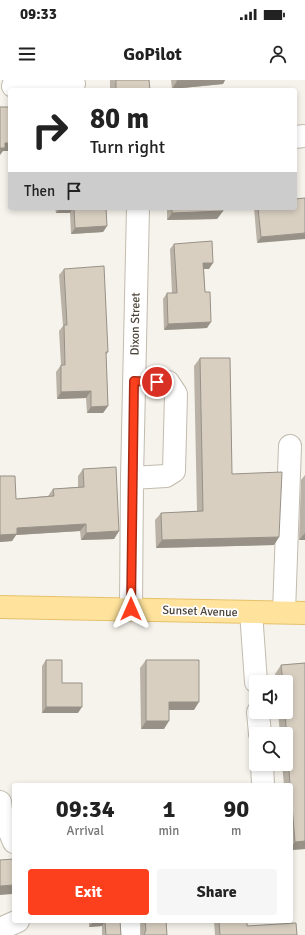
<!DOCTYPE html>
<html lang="en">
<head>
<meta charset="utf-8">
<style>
  body { margin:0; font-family:Signika,sans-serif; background:#f6f6f6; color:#222; height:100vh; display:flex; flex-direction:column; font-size:15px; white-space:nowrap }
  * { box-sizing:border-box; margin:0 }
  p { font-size:13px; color:#767676 }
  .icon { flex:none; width:22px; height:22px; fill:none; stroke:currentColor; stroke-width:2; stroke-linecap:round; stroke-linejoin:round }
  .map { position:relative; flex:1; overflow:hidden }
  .sheet { position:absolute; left:12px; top:703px; width:281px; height:140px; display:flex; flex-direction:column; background:#fff; border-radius:4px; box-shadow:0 2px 6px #0003 }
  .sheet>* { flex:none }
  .hud { position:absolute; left:8px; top:8px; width:289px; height:122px; border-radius:4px; box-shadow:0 2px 6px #0003; background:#fff; color:#222; overflow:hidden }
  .fabs { position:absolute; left:249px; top:595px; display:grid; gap:8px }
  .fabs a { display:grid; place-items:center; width:44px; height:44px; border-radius:4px; background:#fff; box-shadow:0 2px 6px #0003; font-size:20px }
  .pin { position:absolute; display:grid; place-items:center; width:34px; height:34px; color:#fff; margin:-17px; border:2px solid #fff; border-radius:50%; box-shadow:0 1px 4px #0007 }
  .me { position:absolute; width:44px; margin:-22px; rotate:0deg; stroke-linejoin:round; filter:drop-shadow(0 0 3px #0008) }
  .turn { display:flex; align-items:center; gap:14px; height:84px; padding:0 16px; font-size:18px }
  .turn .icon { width:52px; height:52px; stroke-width:2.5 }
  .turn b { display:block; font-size:28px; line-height:34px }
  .then { display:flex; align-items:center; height:38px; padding:0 16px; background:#0003; gap:8px; font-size:15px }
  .eta { display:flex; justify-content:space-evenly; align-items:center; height:68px; text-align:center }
  .eta b { font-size:24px; font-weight:700; line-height:28px }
  .action { display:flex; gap:8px; margin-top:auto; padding:8px 16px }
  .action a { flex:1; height:46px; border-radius:4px; background:#fc3f1d; color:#fff; font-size:16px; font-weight:700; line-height:46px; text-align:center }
  .action a+a { background:#f6f6f6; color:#222 }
  .status { display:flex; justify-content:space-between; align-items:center; height:28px; padding:0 20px; background:#fff; direction:ltr }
  .status svg { height:11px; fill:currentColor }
  header { display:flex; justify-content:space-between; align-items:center; height:52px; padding:0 16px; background:#fff; font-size:18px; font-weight:700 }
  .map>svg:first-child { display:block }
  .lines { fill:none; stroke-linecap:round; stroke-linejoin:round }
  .minor-casing { stroke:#c2bbae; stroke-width:24 }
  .major-casing { stroke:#e6c16a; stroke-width:24 }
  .minor { stroke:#fff; stroke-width:22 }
  .major { stroke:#ffe39c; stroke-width:22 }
  .wall { fill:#bab2a6 }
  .shaded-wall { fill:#979187 }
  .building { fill:#d8cfc1; stroke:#979187 }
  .route-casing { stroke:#a42913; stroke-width:10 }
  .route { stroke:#fc3f1d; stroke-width:7 }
  .labels { text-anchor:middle; stroke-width:3.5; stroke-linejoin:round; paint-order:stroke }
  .street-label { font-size:12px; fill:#4b4439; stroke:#fff }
</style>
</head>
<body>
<div class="status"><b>09:33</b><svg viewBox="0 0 49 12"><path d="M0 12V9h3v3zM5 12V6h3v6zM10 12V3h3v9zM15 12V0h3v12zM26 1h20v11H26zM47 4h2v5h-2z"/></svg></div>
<header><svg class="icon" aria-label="menu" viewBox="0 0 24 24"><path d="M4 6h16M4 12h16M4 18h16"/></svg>GoPilot<svg class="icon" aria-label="person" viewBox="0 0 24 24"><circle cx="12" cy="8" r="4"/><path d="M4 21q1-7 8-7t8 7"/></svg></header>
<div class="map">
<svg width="305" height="855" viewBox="0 0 305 855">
  <rect width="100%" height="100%" fill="#f6f3ec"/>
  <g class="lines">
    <!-- minor casing -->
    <g class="minor-casing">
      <path id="minor" d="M16 0 13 6 74 4
        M295 57 305 56
        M132 398 166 396 174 391 176 314 168 302 134 301
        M131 529 132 398 138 128
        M251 532 256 602
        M284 532 290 366
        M258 632 260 654
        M262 684 263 705
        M0 722 1 731 14 762
        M0 849 18 841
        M129 855V841"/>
    </g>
    <!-- major casing -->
    <g class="major-casing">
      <path id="major" d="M0 527 305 533"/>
    </g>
    <!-- minor -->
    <use href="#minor" class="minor"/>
    <!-- major -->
    <use href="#major" class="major"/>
  </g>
  <!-- wall -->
  <path class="wall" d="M110 0H149L150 10H110Z
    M171 0H225L223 4 172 9Z
    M55 128H106L107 146 103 152 71 154 70 133H56Z
    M167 128H222L223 131 217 139 167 140Z
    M254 128H295L257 163Z
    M174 164 209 189H204L207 248 164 250 163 219 167 213H172L170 169Z
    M64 189 108 272 106 275 108 326 103 333H87L86 318 57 319 56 292 61 285 59 251 63 246 59 195Z
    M200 278 232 394 279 457 274 465 156 468 155 440 161 433 197 431 194 286Z
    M83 389 119 451 114 459 81 460 80 451 16 455 12 461 0 462V396L16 419 48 416 53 409 78 407V396Z
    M305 395V460H299L301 400Z
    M46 580 62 603 78 633H42V586Z
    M146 580 194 630H169L164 649H141L140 588Z
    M305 583V769L291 770V705H284L282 684H286V654H280L278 632H286V602H276L275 594 281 585Z
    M89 841H120L121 855H102V846L89 847Z
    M141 841H166L167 855H141Z
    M214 841H247V846L297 855H215Z"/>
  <!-- shaded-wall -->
  <path class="shaded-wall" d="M188 0H225L223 4 172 9 177 1Z
    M5 63H10V71H3L0 75V68Z
    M60 128H73L70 133H56Z
    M223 131 217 139 167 140 172 133Z
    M107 146 103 152 71 154 75 148Z
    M305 153V159L257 163 261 157Z
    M203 183H213L209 189H199Z
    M211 242 207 248 164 250 168 244Z
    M91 311 86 318 57 319 61 312Z
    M108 326 103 333H87L91 327Z
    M86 444 80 451 16 455 12 461 0 462V455L17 448Z
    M119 451 114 459 81 460 86 453Z
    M305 453V460H299Z
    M279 457 274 465 156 468 162 460Z
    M169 622H199L194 630H164Z
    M46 627H82L78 633H42Z
    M146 641H169L164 649H141Z
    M305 761V769L291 770V767L295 762Z
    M14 805V811L12 814 0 815V806Z
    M105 841 102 846 89 847 93 842Z"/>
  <!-- building -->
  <path class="building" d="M116 0H149L150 10H116Z
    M177 0H188L177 1Z
    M0 27H10V63H5V68H0Z
    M305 118V153L261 157 258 128H295V119Z
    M74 128H106L107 146 75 148Z
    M172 128H222L223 131 172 133Z
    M212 161 213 183H203L205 212H210L211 242 168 244 167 213H177L174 164Z
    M104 186 108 272H106L108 326 91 327V311L61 312V285H65L64 245H67L64 189Z
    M200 278H230L232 394 282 392 279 457 162 460 161 433 203 431Z
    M116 387 119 451 86 453V444L17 448V454L0 455V396H15L16 419 54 416 53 409 84 407 83 389Z
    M46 580H62V603H82V627H46Z
    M146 580H199V622H169V641H146Z
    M305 583V761L295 762 291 713V705H290L285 632H286V602H283L281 585Z
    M14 779V805L0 806V780Z
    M105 841H120L121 855H106Z
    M145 841H166L167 855H144L146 850Z
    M219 841H247V846L296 843 297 855H220Z"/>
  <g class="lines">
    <!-- route casing -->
    <g class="route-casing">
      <path id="route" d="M131 529 134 301 157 302"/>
    </g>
    <!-- route -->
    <use href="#route" class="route"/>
  </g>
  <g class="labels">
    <!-- street labels -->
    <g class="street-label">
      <text transform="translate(135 244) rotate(-89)" y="4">Dixon Street</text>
      <text transform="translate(200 531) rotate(2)" y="4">Sunset Avenue</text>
    </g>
  </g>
</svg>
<div class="fabs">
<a><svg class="icon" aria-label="sound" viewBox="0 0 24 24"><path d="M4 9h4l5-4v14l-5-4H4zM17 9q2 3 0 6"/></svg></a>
<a><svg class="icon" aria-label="search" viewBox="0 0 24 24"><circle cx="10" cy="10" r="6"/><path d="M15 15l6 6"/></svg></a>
</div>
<div class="pin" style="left:157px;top:302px;background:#d93025"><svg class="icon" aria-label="arrive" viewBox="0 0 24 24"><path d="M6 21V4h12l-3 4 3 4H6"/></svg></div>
<svg class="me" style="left:131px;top:529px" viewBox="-20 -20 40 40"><path d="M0-17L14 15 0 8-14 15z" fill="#fc3f1d" stroke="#fff" stroke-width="4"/></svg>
<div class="hud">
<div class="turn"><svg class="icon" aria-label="right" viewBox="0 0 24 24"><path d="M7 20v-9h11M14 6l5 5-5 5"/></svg><div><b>80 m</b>Turn right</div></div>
<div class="then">Then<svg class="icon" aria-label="arrive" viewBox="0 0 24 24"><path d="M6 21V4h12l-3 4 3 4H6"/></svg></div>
</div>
<section class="sheet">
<div class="eta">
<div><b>09:34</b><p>Arrival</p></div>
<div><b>1</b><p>min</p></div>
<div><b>90</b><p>m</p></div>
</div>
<div class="action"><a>Exit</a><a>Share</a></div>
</section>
</div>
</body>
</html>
